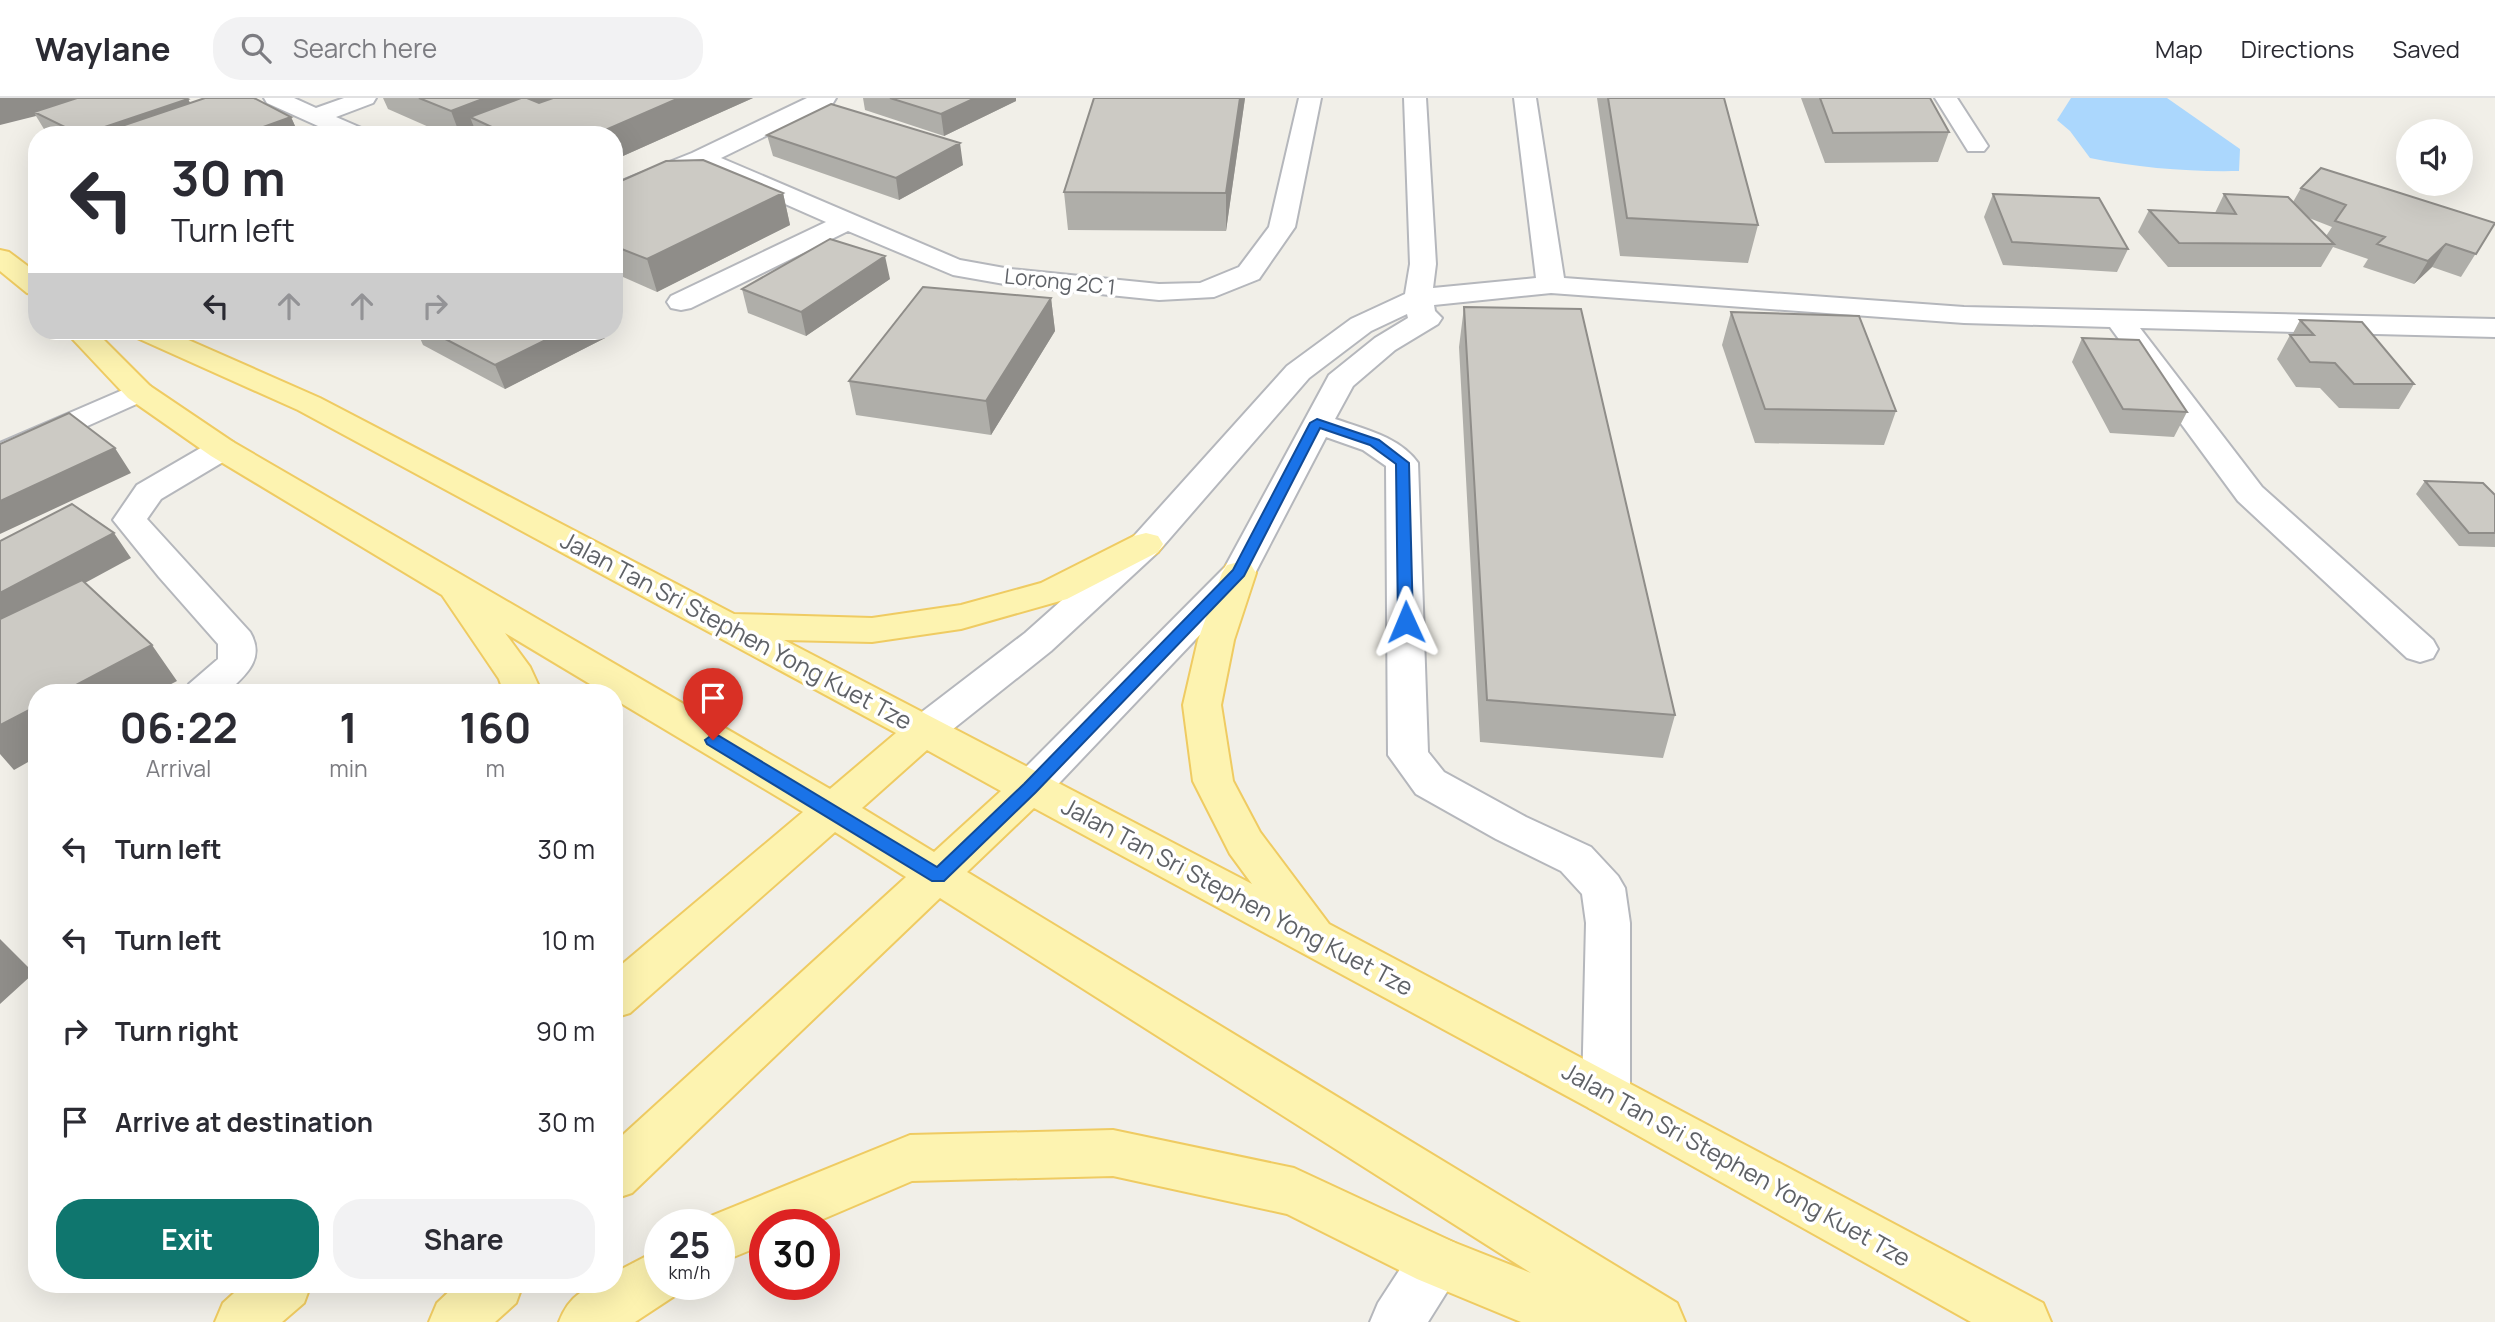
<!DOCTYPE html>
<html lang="en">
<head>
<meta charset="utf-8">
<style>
  body { margin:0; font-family:Manrope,sans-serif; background:#f2f2f3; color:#2b2b33; height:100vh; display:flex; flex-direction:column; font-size:26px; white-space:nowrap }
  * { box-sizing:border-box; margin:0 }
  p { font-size:23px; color:#7c7c81 }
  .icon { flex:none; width:38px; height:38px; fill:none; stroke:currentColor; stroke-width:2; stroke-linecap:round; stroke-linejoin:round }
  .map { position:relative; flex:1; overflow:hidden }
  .panel { position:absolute; left:28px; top:586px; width:595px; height:609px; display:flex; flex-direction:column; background:#fff; border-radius:28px; box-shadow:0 7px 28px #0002 }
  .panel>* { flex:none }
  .guide { position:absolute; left:28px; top:28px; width:595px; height:214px; border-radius:28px; box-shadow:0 7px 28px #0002; background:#fff; color:#2b2b33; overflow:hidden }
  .fabs { position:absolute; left:2396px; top:21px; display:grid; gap:14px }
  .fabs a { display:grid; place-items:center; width:77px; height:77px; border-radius:50%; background:#fff; box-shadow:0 7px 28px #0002; font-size:35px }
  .speed { position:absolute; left:644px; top:1111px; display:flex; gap:14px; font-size:35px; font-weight:700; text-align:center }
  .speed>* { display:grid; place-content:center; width:91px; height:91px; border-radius:50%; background:#fff; box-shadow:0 7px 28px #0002; line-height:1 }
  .speed small { font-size:18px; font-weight:400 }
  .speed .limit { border:10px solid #d22; background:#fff; color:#111 }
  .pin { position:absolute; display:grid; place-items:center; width:60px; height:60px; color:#fff; margin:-72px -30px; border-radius:50% 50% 50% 0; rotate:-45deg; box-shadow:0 0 7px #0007 }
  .pin .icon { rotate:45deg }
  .me { position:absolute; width:77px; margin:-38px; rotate:359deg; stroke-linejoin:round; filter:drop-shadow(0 0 5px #0008) }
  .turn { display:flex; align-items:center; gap:24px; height:147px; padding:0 28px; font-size:32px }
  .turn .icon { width:91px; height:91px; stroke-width:2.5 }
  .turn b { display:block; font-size:49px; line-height:60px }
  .lanes { display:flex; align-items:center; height:66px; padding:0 28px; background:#0003; justify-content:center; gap:35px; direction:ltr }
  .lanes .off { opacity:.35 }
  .eta { display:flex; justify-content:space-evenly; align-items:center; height:119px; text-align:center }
  .eta b { font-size:42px; font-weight:700; line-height:49px }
  .button { display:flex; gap:14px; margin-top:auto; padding:14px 28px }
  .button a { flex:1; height:80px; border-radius:28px; background:#0f766e; color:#fff; font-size:28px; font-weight:700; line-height:80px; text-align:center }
  .button a+a { background:#f2f2f3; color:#2b2b33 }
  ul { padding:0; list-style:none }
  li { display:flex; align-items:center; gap:21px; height:91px; padding:0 28px }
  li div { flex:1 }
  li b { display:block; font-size:26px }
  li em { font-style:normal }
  header { display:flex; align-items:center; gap:42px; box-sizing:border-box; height:98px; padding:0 35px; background:#fff; border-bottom:2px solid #e1e1e2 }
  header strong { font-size:33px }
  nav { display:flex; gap:38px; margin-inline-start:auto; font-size:24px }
  .search { width:490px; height:63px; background:#f2f2f3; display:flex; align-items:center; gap:18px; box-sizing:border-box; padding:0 24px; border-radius:28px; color:#7c7c81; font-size:26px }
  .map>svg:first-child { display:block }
  .water { fill:#abd7fd }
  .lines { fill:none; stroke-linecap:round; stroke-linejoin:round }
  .minor-casing { stroke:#b5b7bc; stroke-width:4 }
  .major-casing { stroke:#efcb62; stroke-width:4 }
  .minor { fill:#fff; fill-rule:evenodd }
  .major { fill:#fdf3b0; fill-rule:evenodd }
  .wall { fill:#afaea9; fill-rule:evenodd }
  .shaded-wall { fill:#8f8d89 }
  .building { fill:#cccac4; stroke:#8f8d89; stroke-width:2 }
  .route { fill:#1a73e8; stroke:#114b97; stroke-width:2 }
  .labels { text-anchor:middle; stroke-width:7; stroke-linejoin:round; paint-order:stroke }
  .far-street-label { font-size:21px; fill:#5f6267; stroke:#fff }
  .street-label { font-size:24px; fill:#5f6267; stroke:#fff }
</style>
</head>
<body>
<header>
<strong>Waylane</strong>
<div class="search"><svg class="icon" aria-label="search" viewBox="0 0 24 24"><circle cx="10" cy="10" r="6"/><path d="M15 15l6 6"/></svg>Search here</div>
<nav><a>Map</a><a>Directions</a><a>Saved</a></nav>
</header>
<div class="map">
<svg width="2495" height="1224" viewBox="0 0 2495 1224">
  <rect width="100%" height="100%" fill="#f1efe8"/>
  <!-- water -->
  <path class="water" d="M2071 0H2167L2240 51 2239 73C2189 74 2139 70 2090 60L2070 33 2057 22Z"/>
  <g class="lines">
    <!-- minor casing -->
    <g class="minor-casing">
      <path id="minor" d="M264 0H294L316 10 344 0H376L373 5 336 19 366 32 370 37H338L267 5Z
        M807 0H836L833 5 721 60 960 162 1010 171 1159 186 1200 185 1239 169 1269 129 1299 0H1321L1295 129 1259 181 1214 199 1159 202 1010 187 953 177 848 133 691 210 681 212 671 210 667 204 671 198 826 124 701 69 614 102V86L692 55Z
        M1404 0H1426L1436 166 1433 190 1536 180 1514 0H1536L1564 180 1964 209 2495 221V239L2140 230 2262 389 2433 542 2438 551 2433 560 2420 564 2407 560 2238 403 2110 229 1964 225 1551 195 1434 207 1435 213 1442 220 1438 226 1395 252 1353 288 1335 321C1364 331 1400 339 1418 365L1428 654 1444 674 1526 719 1591 749 1618 778 1625 790 1630 825V995L1623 1010 1606 1017 1589 1010 1582 995 1586 825 1582 796 1561 773 1496 741 1416 696 1388 657 1386 368 1363 352 1326 339 1251 483 1044 701 1030 705 1016 701 1010 690 1016 679 1225 469 1329 277 1375 240 1408 220 1407 216 1371 233 1309 280 1158 454 1051 553 938 643 924 647 910 643 904 633 910 623 1025 535 1134 438 1287 268 1351 221 1405 196 1410 166Z
        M1935 0H1957L1988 48 1984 53H1968Z
        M139 285 150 288 154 294 150 300 0 367V345Z
        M222 341 233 344 238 351 233 358 161 401 147 421 250 534C266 561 245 578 226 595H183L189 586 218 561V546L159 479 113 422 137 387 211 344Z
        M1436 1137 1455 1145 1462 1163 1455 1181 1428 1224H1370L1378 1205 1417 1145Z"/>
    </g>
    <!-- major casing -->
    <g class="major-casing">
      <path id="major" d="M0 152 9 154 37 175V197L27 195 0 173Z
        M65 233H95L150 288 233 344 830 691 896 635 298 312 135 239 131 233H168L320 300 734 516 872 520 961 507 1041 485 1134 438 1146 435 1158 438 1163 446 1158 454 1067 501 961 531 872 544 784 542 1252 786 1230 756 1193 683 1183 607 1198 542 1222 475 1227 467 1239 464 1251 467 1256 475 1234 542 1221 607 1233 683 1260 734 1329 826 2043 1205 2051 1224H1971L1589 1010 1034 710 967 774 1677 1205 1685 1224H1521L1417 1181 1287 1116 1113 1078 912 1083 809 1127H765V1146L719 1165V1127H699L701 1122 910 1037 1113 1032 1294 1070 1453 1144 1531 1175 940 800 632 1095 614 1101V1045L906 779 835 734 630 915 614 920V873L803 714 614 601V595H605L505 535 530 569 542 595H504L499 581 442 497 211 358 128 300ZM927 652 1001 693 934 754 862 710Z
        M660 1151V1186H683L679 1195 635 1224H559C569 1198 586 1186 614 1186V1175Z
        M244 1186H311L304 1205 282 1224H215L223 1205Z
        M457 1186H523L516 1205 495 1224H429L437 1205Z"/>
    </g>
    <!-- minor -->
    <use href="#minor" class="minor"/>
    <!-- major -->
    <use href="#major" class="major"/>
  </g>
  <!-- wall -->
  <path class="wall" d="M0 0 188 1 190 5 291 19 299 37H321H49L47 36 36 18Z
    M383 0H753L614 62V37H447L388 11Z
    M863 0H1016V3L944 38 865 12Z
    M1245 0 1226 133 1068 132 1064 94Z
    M1597 0H1724L1758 127 1748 165 1620 158Z
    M1801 0H1930L1949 34 1938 64 1825 65Z
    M767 37 963 67 899 102 773 58Z
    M614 86 783 95 790 127 657 194 614 175Z
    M2301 90 2495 125 2461 179 2432 169 2414 186 2363 169 2368 161 2333 149 2321 169H2168L2138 134 2149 112 2215 115 2224 96 2293 104ZM2309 120 2332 129 2326 138Z
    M1993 96 2128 151 2117 174 2003 167 1984 119Z
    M890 181 806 238 748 215 742 191Z
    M1051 200 1055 233 991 337 856 317 849 283Z
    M1464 209 1675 617 1663 660 1480 644 1459 249Z
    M1731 214 1896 313 1884 347 1755 345 1722 247Z
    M2300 222 2414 286 2399 311 2339 310 2320 290 2296 289 2277 261 2290 237H2292Z
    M417 233H603L605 240 505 291 423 247Z
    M2082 240 2187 314 2174 339 2110 335 2072 264Z
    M2425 383 2495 397V449L2459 448 2416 396Z"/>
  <!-- shaded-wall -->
  <path class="shaded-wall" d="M0 0H103L34 14 36 18 0 27Z
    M485 0H570L470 19 477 37H460L451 13Z
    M679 0H753L614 62V37H594Z
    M975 0H1016V3L944 38 941 16Z
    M1240 0H1245L1226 133V95Z
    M188 1 199 22 157 37H81Z
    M291 19 299 37H241Z
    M960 45 963 67 899 102 896 80Z
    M783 95 790 127 657 194 647 161Z
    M2446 146 2432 169 2414 186 2428 163Z
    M885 158 890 181 806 238 801 214Z
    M1051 200 1055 233 991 337 986 303Z
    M564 233H603L605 240 505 291 495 267Z
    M115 350 131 375 0 436V403Z
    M114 435 131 460 0 531V495Z
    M152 547 177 583 154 595H61Z
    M37 608V659L14 672 0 656V627Z
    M0 841 34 875 0 906Z"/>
  <!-- building -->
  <path class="building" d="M77 0H186L188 1 81 37 34 14Z
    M205 0H254L291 19 241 37H95Z
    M419 0H485L451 13Z
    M521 0H527L539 5 553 0H679L594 37H509L470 19Z
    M890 0H975L941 16Z
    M1094 0H1240L1226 95 1064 94Z
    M1608 0H1724L1758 127 1627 120Z
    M1820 0H1930L1949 34 1833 35Z
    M831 6 960 45 896 80 767 37Z
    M311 32 321 37H299Z
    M703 62 783 95 647 161 614 148V86L666 63Z
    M2321 70 2495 125 2476 156 2446 146 2428 163 2377 146 2385 139 2335 123 2346 107 2301 90Z
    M1993 96 2099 100 2128 151 2012 144Z
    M2224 96 2288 99 2334 146 2179 145 2149 112 2236 116Z
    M830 141 885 158 801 214 742 191Z
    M923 189 1051 200 986 303 849 283Z
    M1464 209 1581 211 1675 617 1487 602Z
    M1731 214 1859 218 1896 313 1765 311Z
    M2300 222 2362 224 2414 286H2354L2335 265 2310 264 2290 237H2314Z
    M430 233H564L495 267Z
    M2082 240 2139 242 2187 314 2123 311Z
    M69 315 115 350 0 403V346Z
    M2425 383 2483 385 2495 397V435H2469Z
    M72 406 114 435 0 495V443Z
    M82 482 152 547 61 595H37V608L0 627V521Z"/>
  <!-- route -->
  <path class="route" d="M1317 321 1379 342 1409 365 1413 524 1411 528 1406 529 1398 524 1396 366 1370 347 1320 330 1244 478 1036 694 944 783H932L707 646 705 642 713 636 719 638 937 769 1024 686 1233 472 1310 325Z"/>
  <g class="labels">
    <!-- far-street labels -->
    <g class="far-street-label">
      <text transform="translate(1060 184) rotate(6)" y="7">Lorong 2C 1</text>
    </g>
    <!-- street labels -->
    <g class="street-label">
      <text transform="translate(736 533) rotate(28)" y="8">Jalan Tan Sri Stephen Yong Kuet Tze</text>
      <text transform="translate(1237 799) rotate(28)" y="8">Jalan Tan Sri Stephen Yong Kuet Tze</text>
      <text transform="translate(1736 1067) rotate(29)" y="8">Jalan Tan Sri Stephen Yong Kuet Tze</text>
    </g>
  </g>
</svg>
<div class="fabs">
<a><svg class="icon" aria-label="sound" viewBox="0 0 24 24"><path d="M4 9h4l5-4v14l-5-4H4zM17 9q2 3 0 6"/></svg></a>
</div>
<div class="speed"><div>25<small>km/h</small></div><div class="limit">30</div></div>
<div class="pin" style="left:713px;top:642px;background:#d93025"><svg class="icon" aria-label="arrive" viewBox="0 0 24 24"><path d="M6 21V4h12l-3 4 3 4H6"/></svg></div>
<svg class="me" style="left:1406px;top:524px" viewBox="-20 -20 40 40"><path d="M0-17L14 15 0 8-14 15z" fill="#1a73e8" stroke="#fff" stroke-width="4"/></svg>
<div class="guide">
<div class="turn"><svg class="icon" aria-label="left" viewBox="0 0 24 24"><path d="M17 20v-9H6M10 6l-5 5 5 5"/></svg><div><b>30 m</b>Turn left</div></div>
<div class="lanes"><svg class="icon" aria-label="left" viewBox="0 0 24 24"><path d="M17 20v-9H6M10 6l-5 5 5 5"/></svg><svg class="icon off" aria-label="ahead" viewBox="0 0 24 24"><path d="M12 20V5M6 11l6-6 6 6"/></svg><svg class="icon off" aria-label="ahead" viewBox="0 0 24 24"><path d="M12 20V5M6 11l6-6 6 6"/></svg><svg class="icon off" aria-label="right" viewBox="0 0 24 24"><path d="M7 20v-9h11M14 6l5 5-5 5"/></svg></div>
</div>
<section class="panel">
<div class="eta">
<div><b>06:22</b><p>Arrival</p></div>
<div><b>1</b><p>min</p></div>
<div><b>160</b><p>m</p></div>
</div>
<ul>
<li><svg class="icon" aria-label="left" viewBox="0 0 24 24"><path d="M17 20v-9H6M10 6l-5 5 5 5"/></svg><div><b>Turn left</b></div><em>30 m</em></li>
<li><svg class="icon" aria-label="left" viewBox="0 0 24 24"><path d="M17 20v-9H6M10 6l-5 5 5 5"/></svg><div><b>Turn left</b></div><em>10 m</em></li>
<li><svg class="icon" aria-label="right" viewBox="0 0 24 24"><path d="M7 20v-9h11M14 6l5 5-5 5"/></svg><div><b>Turn right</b></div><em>90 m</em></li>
<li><svg class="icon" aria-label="arrive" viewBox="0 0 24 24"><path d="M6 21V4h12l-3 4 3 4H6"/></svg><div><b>Arrive at destination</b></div><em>30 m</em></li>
</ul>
<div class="button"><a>Exit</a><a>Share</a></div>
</section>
</div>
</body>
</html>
